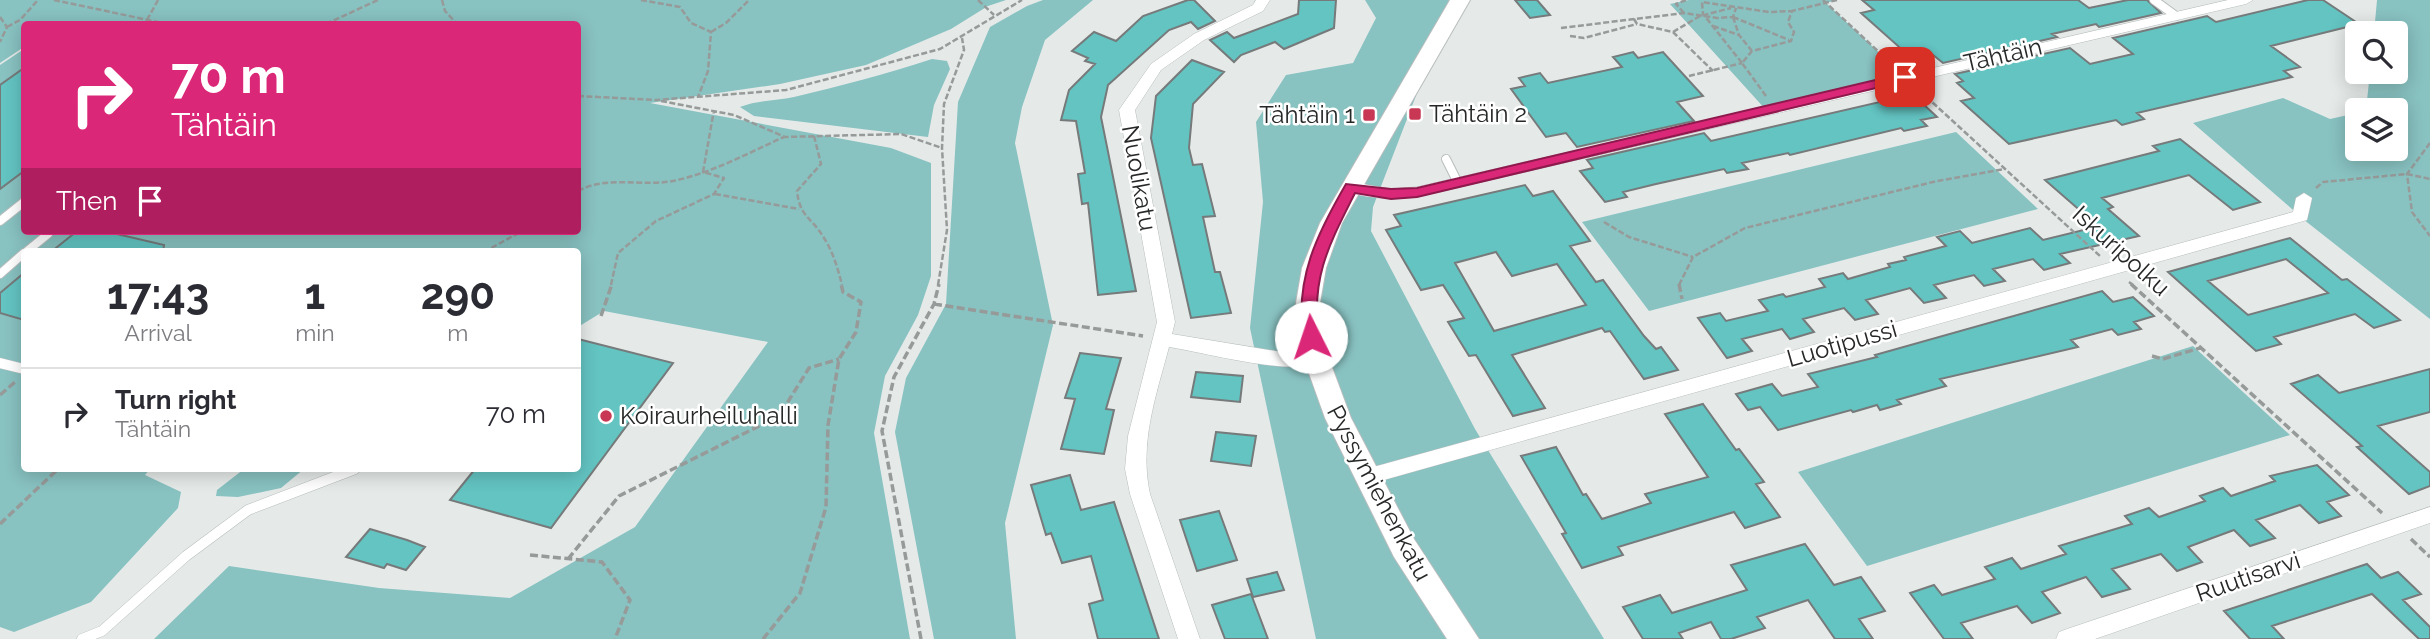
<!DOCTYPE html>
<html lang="en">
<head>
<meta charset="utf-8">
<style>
  body { margin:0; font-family:Raleway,sans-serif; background:#f2f2f3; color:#2b2b33; height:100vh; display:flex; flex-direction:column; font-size:26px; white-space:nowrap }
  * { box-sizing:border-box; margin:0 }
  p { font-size:23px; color:#7c7c81 }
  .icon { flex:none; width:38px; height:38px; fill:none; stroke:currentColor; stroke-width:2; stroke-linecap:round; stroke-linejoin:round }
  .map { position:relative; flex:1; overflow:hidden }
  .side { position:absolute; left:21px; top:248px; width:560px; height:224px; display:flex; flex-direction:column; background:#fff; border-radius:7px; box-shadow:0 4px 18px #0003 }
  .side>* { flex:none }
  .hud { position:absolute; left:21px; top:21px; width:560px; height:214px; border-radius:7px; box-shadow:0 4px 18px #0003; background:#db2777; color:#fff; overflow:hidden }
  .controls { position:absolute; left:2345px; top:21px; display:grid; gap:14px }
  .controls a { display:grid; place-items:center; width:63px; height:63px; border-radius:7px; background:#fff; box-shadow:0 4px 18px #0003; font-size:35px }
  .pin { position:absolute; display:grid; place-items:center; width:60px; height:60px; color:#fff; margin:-30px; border-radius:14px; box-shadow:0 4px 10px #0006 }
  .me { position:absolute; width:77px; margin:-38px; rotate:356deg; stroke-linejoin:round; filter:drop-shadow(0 0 5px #0008) }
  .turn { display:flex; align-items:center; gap:24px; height:147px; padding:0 35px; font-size:32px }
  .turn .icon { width:91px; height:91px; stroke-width:2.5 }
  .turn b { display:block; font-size:49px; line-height:60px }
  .then { display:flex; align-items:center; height:66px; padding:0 35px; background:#0003; gap:14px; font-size:26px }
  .eta { display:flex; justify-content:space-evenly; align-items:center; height:119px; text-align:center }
  .eta b { font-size:42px; font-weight:700; line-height:49px }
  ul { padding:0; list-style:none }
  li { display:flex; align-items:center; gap:21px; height:91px; padding:0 35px; border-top:2px solid #e1e1e2 }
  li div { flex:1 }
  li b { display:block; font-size:26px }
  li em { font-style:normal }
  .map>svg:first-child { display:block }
  .green { fill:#88c2c1 }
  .building { fill:#63c4c2; stroke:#767a7a; stroke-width:2; fill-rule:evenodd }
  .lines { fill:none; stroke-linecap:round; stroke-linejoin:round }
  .lane-far1-casing { stroke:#b8bdbd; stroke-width:10 }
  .lane-casing { stroke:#b8bdbd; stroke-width:11 }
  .street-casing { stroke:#b8bdbd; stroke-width:1 }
  .secondary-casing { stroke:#b8bdbd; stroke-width:2 }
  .path-far1 { stroke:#969a99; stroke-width:2.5; stroke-dasharray:6 2.5; stroke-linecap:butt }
  .path { stroke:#969a99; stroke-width:3.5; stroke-dasharray:8 3.5; stroke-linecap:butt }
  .lane-far1 { stroke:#fff; stroke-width:8 }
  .lane { stroke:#fff; stroke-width:10 }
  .street { fill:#fff; fill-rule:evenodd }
  .secondary { fill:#fff; fill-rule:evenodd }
  .route { fill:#db2777; stroke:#8e194d; stroke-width:2 }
  .poi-dot { fill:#c83854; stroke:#fff; stroke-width:2.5 }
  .labels { text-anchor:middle; stroke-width:5; stroke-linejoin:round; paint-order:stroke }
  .street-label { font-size:24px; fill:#262727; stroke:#fff }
  .poi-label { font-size:24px; fill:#262727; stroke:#fff; text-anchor:start }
</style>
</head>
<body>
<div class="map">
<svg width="2430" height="639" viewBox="0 0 2430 639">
  <rect width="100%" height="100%" fill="#e5eae9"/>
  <!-- green -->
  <path class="green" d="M0 0H1006L988 6 951 29 866 65 780 84 650 103 891 148 931 163V276L918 315 885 376 874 433 910 639H154L229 566 379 588 510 598 635 527 768 342 604 311 578 327V252H24V469H150L145 475 181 492 178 508 91 602 14 632 0 627V65L24 49V231H578V24H24V47L0 63Z
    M1043 0H1093L1045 40 1022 107 1015 143 1053 325 1005 523 1016 639H934L895 432 906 378 946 304 958 102 990 27 1027 6Z
    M1365 0H1453L1373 207 1371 231 1475 429 1604 639H1316L1250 328 1263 202 1256 122 1286 75 1353 63 1376 18Z
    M1689 0H1837L1826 3 1902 74 1766 110 1670 4Z
    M2377 0H2430V319L2308 223 2193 123 2283 98 2330 119 2357 113V149H2396V110H2366L2370 72H2396V33H2374Z
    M932 59 947 61 950 69 934 105 928 137 754 116 740 107C758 100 776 101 794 97 841 86 886 74 932 59Z
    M1956 132 2038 209 1649 311 1582 222Z
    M2193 346 2290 435 1867 566 1798 472Z
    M244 469H304L281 488 238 497 216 496 217 490Z"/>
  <!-- building -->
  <path class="building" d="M1188 0H1194L1215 21 1198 29 1191 22 1169 30 1108 85 1101 117 1136 291 1098 295 1088 203 1082 204 1078 174 1085 173 1076 121 1061 120 1069 90 1095 64 1085 61 1088 58 1072 51 1094 32 1116 41 1143 16Z
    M1299 0H1336L1334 28 1284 49 1275 42 1241 55 1234 62 1210 40 1227 32 1234 38 1298 14Z
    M1515 0H1537L1550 15 1530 18Z
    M1862 0H2078L2089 8 2128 0H2147L2161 13 2099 27 2096 24 2052 34 2057 37 1943 63 1927 50 1907 54 1861 13 1874 10Z
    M2308 0H2323L2359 24 2271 46 2300 67 2284 71 2292 77 2137 113 2144 119 2122 125 2116 120 2009 144 1961 101 1974 98 1957 83 1963 81 1955 74 2070 48 2090 64 2133 54 2113 38 2207 16 2216 22Z
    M1633 52 1638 58 1663 52 1703 96 1677 102 1694 121 1577 147 1566 133 1546 137 1511 89 1525 86 1519 78 1540 73 1548 83 1622 67 1613 57Z
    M1192 60 1224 72 1193 104 1189 148 1193 165 1202 164 1215 216 1203 217 1215 272H1220L1231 313 1191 318 1151 138 1156 96Z
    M24 68V171L0 189V85Z
    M1897 98 1905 105 1921 102 1937 117 1921 120 1927 126 1904 131 1901 128 1790 155 1788 153 1742 163 1748 169 1727 173 1724 169 1656 184 1623 192 1627 197 1605 202 1580 171 1593 168 1587 160 1704 133 1711 141Z
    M2180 139 2260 202 2233 210 2189 175 2102 198 2113 207 2108 209 2139 236 2060 254 2070 263 2044 270 2033 259 1993 269 2005 281 1984 286 1974 275 1934 285 1946 298 1924 303 1910 288 1866 300 1878 314 1855 320 1844 308 1803 319 1814 332 1790 339 1782 329 1742 339 1752 351 1727 358 1698 318 1720 313 1726 321 1768 311 1759 300 1783 294 1786 297 1825 287 1819 279 1843 273 1848 279 1890 267 1888 264 1906 260 1904 257 1946 246 1937 237 1960 231 1972 243 2030 228 2043 240 2092 228 2085 221 2091 220 2045 180 2159 151 2153 146Z
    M1525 185 1533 196 1553 191 1590 241 1570 246 1596 282 1603 280 1644 336 1656 349 1661 347 1678 370 1644 379 1610 331 1605 332 1602 328 1512 355 1545 408 1513 416 1476 355 1469 356 1448 322 1464 318 1443 285 1421 290 1386 230 1401 226 1394 215ZM1496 252 1512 276 1557 264 1586 305 1494 331 1455 263Z
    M77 231H104L164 245 163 252H51Z
    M2290 238 2342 280 2347 279 2400 320 2374 328 2355 314 2274 337 2281 344 2256 351 2168 272ZM2286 259 2328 293 2248 315 2208 281Z
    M24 273V320L0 313V293Z
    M2102 291 2113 302 2133 297 2154 316 2134 322 2141 329 2118 335 2112 329 2071 340 2078 347 1940 379 1946 386 1897 400 1901 404 1880 410 1877 405 1853 412 1851 410 1778 430 1760 407 1748 410 1736 394 1772 384 1782 396 1818 387 1808 374 1877 357 1875 355Z
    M578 339 673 363 551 528 450 500 475 469H578Z
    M1080 353 1121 358 1106 409 1114 410 1104 454 1061 449 1075 399 1065 398Z
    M2430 369V412L2378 426 2430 472V486L2409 494 2357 447 2362 446 2291 384 2318 375 2339 393Z
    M1196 372 1243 376 1240 402 1191 397Z
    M1703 404 1736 450 1739 449 1764 482 1756 484 1780 517 1745 528 1734 512 1618 547 1623 555 1582 568 1562 534 1566 533 1521 456 1556 447 1583 495 1586 494 1602 519 1651 503 1645 494 1708 477 1665 414Z
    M1216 432 1256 436 1251 466 1211 461Z
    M2317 465 2349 495 2327 502 2341 516 2319 523 2300 505 2256 520 2275 538 2250 546 2234 530 2188 547 2202 562 2177 571 2161 554 2112 569 2130 589 2102 597 2086 577 2042 592 2060 613 2032 623 2017 606 1961 623 1973 639H1944L1910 593 1934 585 1942 595 1995 579 1985 567 2012 558 2021 569 2066 554 2059 546 2132 524 2125 516 2149 508 2159 517 2205 501 2200 496 2223 488 2231 496 2275 481 2270 476Z
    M1070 475 1081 510 1114 502 1159 639H1098L1089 604 1103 600 1091 556 1062 563 1051 533 1046 535 1031 485Z
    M1219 511 1237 560 1197 571 1180 520Z
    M370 529 407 540 425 547 406 570 387 564 384 568 346 557Z
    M1805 544 1834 585 1861 577 1885 611 1859 619 1873 639H1835L1808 600 1757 617 1765 628 1731 639H1721L1711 622 1679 633 1683 639H1643L1623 607 1660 595 1672 613 1747 590 1731 565Z
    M2367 564 2381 578 2398 572 2421 594 2403 600 2430 627V639H2419L2372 594 2272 626 2284 639H2250L2224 611Z
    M1277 572 1284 590 1253 597 1247 579Z
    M1251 594 1268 639H1225L1212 605Z"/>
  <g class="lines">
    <!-- lane-far1 casing -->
    <g class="lane-far1-casing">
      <path id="lane-far1" d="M2154 0 2176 16
        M1446 159 1458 183
        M0 221 24 202
        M26 252 48 234
        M0 274 24 253"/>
    </g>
    <!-- lane casing -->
    <g class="lane-casing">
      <path id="lane" d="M0 363 24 369
        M82 639 102 631 186 556 248 510 355 469"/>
    </g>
    <!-- street casing -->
    <g class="street-casing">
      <path id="street" d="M1256 0H1270L1263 11 1204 40 1161 70 1135 110 1175 322 1172 334 1288 353 1321 354 1324 359 1321 364C1286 375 1207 353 1169 347 1156 396 1139 443 1150 494L1200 639H1178L1130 494 1125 469 1128 436 1157 322 1119 110 1151 64 1194 34 1253 5Z
        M2228 0H2253L2246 4 1417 197C1399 199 1355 200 1343 187L1351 182 1391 189 1417 187Z
        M2304 193 2312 198 2307 220 1366 485 1359 483 1356 477 1359 471 1366 469 2293 212 2296 198Z
        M2430 507V523L2095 639H2056L2059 632 2067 629Z"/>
    </g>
    <!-- secondary casing -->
    <g class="secondary-casing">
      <path id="secondary" d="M1450 0H1470L1342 223 1326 268 1320 303 1326 351 1351 418 1414 539 1479 639H1447L1394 557 1325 418 1301 351 1296 303 1302 268 1320 223Z"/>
    </g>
    <!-- path-far1 -->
    <path class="path-far1" d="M54 0 167 24
      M442 0 445 11 457 24
      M641 0 680 7 691 23 711 32 708 71 698 97
      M978 0 994 15
      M1823 0 1894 66
      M1684 13 1676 4 1686 0
      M0 17 7 27 0 42
      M1733 17 1789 40
      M1733 17 1739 35 1752 51
      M1634 19 1637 24 1673 32 1713 71
      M147 20 158 0
      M326 24 378 0
      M1713 26 1739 35
      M7 27 20 20 38 0
      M1561 28 1684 13 1717 18 1733 17 1736 8
      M711 32 726 23 749 0
      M1673 32 1700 16 1731 8
      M1570 36 1584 38 1637 24
      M1742 63 1703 14 1702 2 1769 12 1792 11
      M1689 76 1742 63
      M1920 91 2100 256
      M578 96 656 100 786 90 940 49 1022 0
      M1766 96 1742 63 1752 51 1791 41 1794 32 1788 22 1792 11 1837 0
      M661 101 734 115 785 137 901 134 942 148
      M814 136 821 164 797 191C800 218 811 216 824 238 833 252 838 269 842 285
      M2430 143 2407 174 2412 212 2430 236
      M2316 188 2323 182 2407 174 2430 179
      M578 191C607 175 642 187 673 181 712 173 748 153 784 137
      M715 194 799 209
      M1604 222 1629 237 1693 257
      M484 252 522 231
      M2129 282 2133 285
      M611 285 618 253 656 221 714 194 724 178 703 172 714 110
      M938 285 947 230 942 148 944 104 964 50 962 38
      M1679 285 1693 257 1745 228 1937 181 2005 169"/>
    <!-- path -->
    <path class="path" d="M1679 284 1682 299
      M2131 284 2382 513
      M934 304 1143 336
      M601 316 612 284
      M2152 356 2163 359 2200 348
      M0 395 15 382
      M0 524 58 469
      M2411 539 2430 557
      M530 555 602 562 630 600 615 639
      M568 559 619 496 779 416 809 368 839 359
      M763 639 800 593 826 507 828 425 839 359 856 332 861 302 843 292 841 284
      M921 639 882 431 894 377 934 304 939 284"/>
    <!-- lane-far1 -->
    <use href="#lane-far1" class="lane-far1"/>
    <!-- lane -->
    <use href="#lane" class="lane"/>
    <!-- street -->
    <use href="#street" class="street"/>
    <!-- secondary -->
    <use href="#secondary" class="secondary"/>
  </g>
  <!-- route -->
  <path class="route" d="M1905 73 1910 74V80L1417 197 1391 199 1355 193C1330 243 1310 278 1319 337L1311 343 1303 337C1295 278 1317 234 1346 184L1391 189 1417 188Z"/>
  <!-- markers -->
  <g class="poi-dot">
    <rect x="1408" y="107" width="14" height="14" rx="3.5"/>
    <rect x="1362" y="108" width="14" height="14" rx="3.5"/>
    <circle cx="606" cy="416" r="7"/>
  </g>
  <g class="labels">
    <!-- street labels -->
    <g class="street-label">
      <text transform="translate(2003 55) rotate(-13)" y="8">Tähtäin</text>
      <text transform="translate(1139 178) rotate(80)" y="8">Nuolikatu</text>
      <text transform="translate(2121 251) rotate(42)" y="8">Iskuripolku</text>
      <text transform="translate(1842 344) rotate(-16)" y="8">Luotipussi</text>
      <text transform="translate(1379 493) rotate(62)" y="8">Pyssymiehenkatu</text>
      <text transform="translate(2248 577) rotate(-19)" y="8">Ruutisarvi</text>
    </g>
    <!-- poi labels -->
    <g class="poi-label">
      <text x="1429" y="122">Tähtäin 2</text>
      <text x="1355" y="123" text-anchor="end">Tähtäin 1</text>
      <text x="620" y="424">Koiraurheiluhalli</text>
    </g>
  </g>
</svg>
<div class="controls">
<a><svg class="icon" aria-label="search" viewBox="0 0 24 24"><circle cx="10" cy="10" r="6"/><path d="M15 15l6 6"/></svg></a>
<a><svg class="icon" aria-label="layers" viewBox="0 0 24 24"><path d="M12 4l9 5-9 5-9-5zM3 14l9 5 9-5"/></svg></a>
</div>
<div class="pin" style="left:1905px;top:77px;background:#d93025"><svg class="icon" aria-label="arrive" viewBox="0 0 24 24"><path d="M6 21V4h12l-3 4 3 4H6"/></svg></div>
<svg class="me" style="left:1311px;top:337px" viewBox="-20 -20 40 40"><circle r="19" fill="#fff"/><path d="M0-13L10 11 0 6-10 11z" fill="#db2777"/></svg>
<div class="hud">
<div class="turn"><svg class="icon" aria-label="right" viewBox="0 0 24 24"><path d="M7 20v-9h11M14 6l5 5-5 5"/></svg><div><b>70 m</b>Tähtäin</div></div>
<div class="then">Then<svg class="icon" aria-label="arrive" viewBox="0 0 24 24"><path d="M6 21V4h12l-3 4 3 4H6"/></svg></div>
</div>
<section class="side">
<div class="eta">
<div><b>17:43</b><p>Arrival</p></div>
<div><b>1</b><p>min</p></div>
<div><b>290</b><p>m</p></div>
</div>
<ul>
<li><svg class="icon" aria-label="right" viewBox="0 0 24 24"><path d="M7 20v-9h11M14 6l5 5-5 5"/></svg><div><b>Turn right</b><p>Tähtäin</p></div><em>70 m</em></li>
</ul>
</section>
</div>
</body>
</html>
